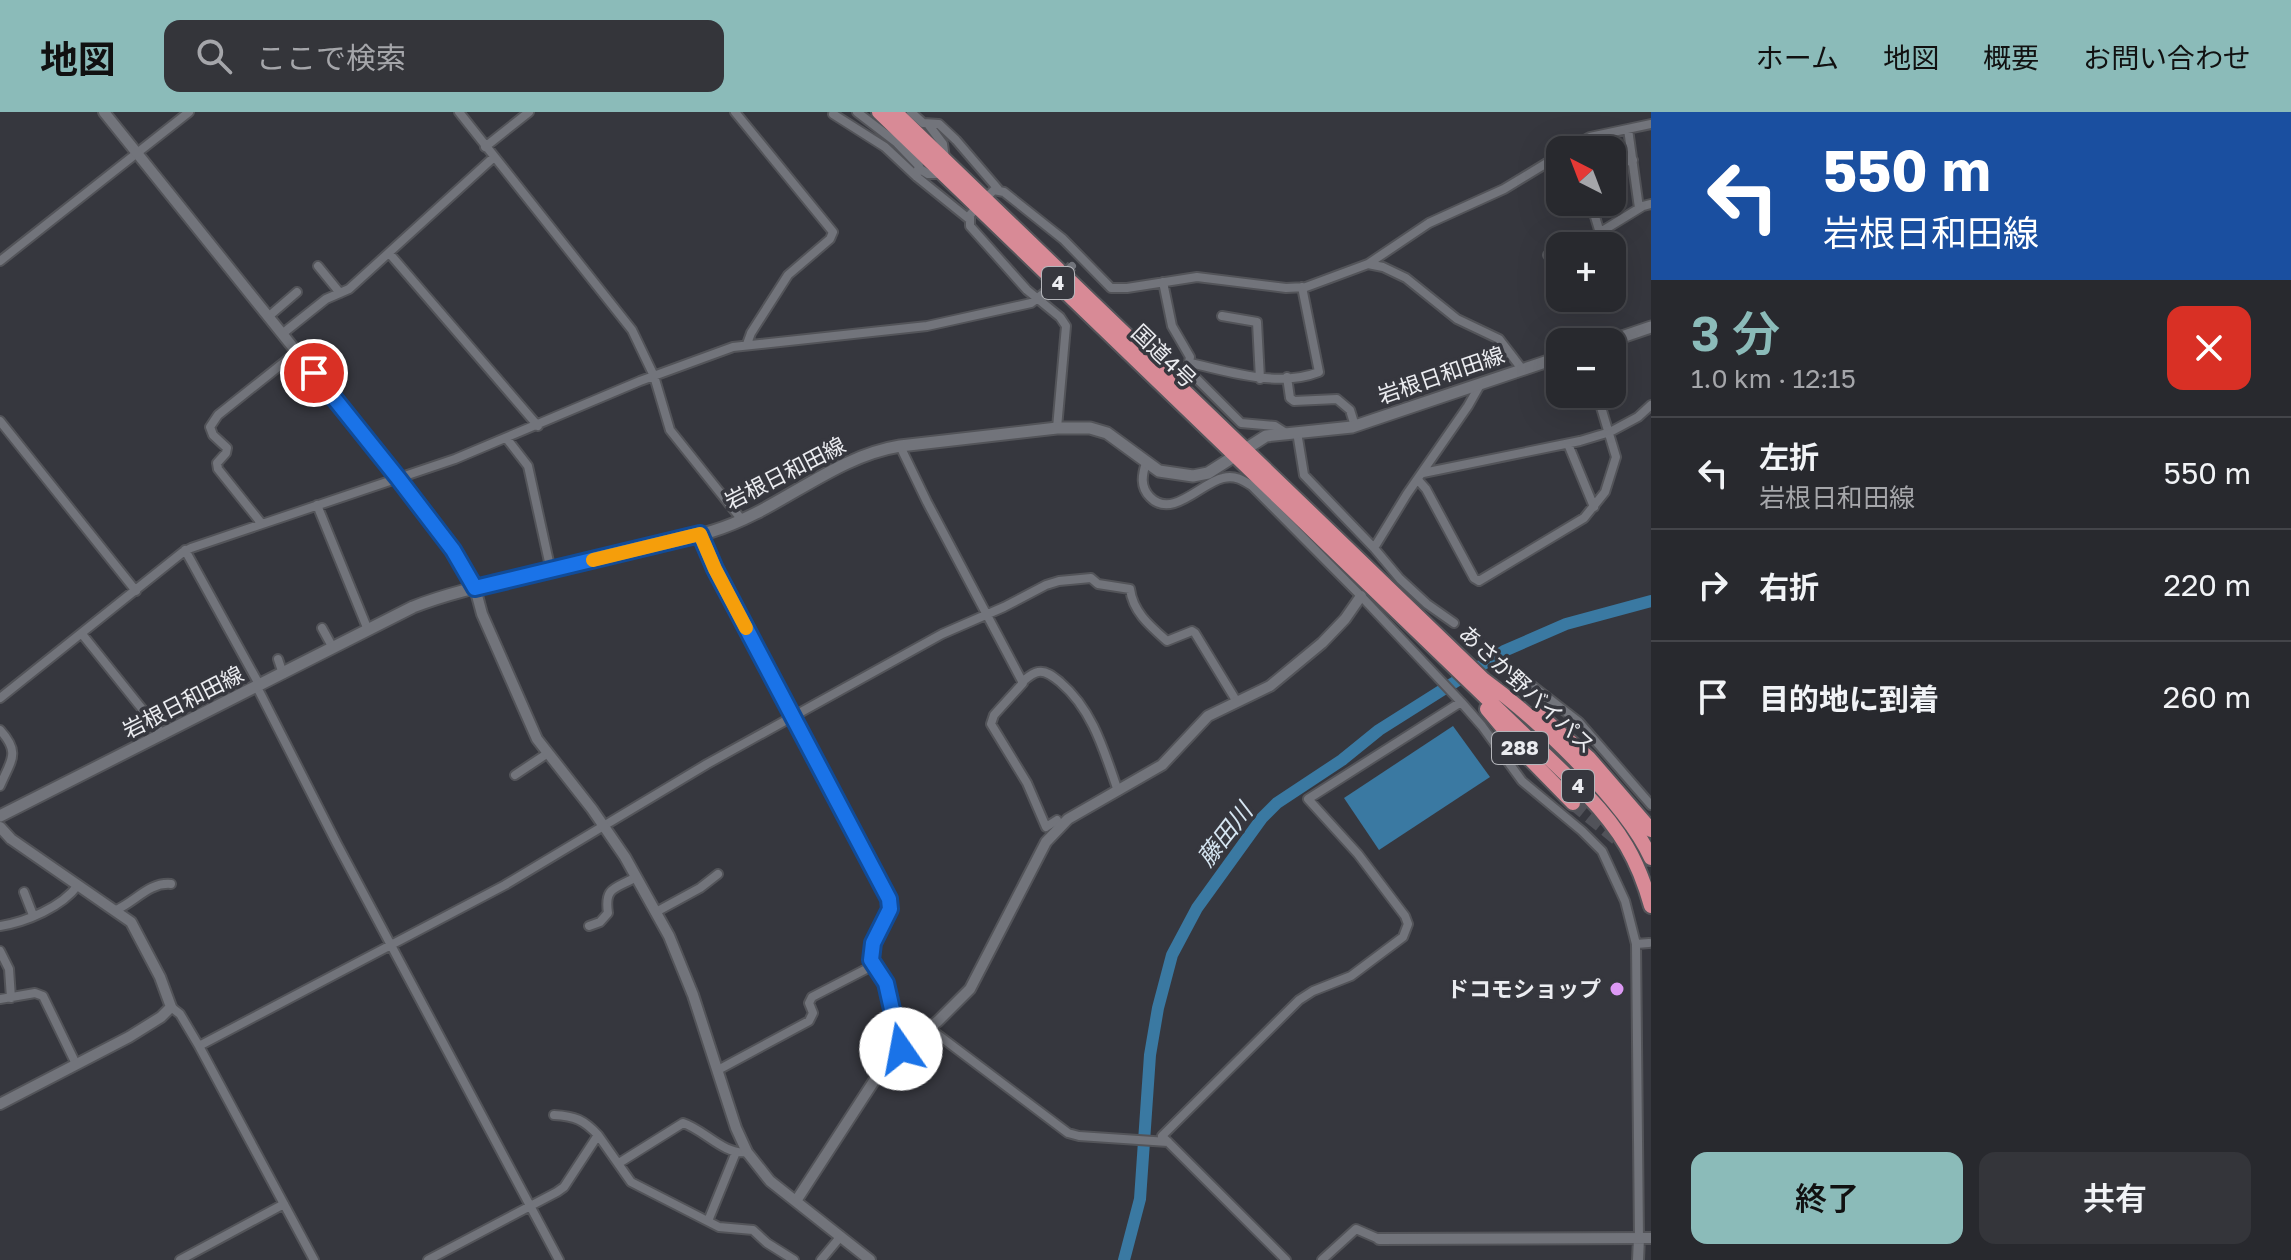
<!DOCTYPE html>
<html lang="ja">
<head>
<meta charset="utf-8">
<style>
  body { margin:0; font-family:"Golos Text","Noto Sans JP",sans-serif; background:#34353a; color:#f1f3f6; height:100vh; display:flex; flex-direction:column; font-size:30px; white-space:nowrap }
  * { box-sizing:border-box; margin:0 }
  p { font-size:26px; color:#a5a6aa }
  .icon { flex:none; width:44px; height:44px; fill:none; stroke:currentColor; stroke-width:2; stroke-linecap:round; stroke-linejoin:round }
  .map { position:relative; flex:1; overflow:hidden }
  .details { display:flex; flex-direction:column; background:#28292e; width:640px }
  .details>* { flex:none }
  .hud { background:#1a4fa0; color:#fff; overflow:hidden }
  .needle { width:52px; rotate:318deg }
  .fabs { position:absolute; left:1546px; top:24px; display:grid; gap:16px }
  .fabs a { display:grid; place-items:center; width:80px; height:80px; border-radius:16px; background:#28292e; box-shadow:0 8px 32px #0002,0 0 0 2px #44454a; font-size:40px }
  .pin { position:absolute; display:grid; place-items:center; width:68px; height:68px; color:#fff; margin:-34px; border:4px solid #fff; border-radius:50%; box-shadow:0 2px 8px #0007 }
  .me { position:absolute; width:88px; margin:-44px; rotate:348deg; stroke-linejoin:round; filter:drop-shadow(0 0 6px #0008) }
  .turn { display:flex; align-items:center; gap:28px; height:168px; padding:0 40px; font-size:36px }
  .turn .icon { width:104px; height:104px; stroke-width:2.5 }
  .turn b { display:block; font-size:56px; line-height:68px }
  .round { display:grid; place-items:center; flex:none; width:84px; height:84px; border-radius:16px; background:#34353a }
  .overview { display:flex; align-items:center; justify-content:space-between; height:136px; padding:0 40px }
  h1 { font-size:48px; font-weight:600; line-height:60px; color:#8bbbb9 }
  .primary-button { display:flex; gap:16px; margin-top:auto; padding:16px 40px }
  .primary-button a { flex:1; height:92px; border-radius:16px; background:#8bbbb9; color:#111; font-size:32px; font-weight:600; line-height:92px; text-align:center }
  .primary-button a+a { background:#34353a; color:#f1f3f6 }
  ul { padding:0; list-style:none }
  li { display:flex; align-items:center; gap:24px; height:112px; padding:0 40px; border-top:2px solid #44454a }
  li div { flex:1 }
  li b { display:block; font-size:30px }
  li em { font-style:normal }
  header { display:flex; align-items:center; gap:48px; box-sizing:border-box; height:112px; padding:0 40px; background:#8bbbb9; color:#111 }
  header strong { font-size:38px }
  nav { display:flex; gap:44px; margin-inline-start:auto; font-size:28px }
  .search { width:560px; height:72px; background:#34353a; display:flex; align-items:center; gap:20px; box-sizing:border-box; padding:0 28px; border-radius:16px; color:#a5a6aa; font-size:30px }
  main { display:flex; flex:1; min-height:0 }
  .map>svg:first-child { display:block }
  .water { fill:#3a79a2 }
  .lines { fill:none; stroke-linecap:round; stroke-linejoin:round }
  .river { stroke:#3a79a2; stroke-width:12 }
  .trunk-tunnel { stroke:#515259; stroke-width:14; stroke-dasharray:14 7; stroke-linecap:butt }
  .minor-casing { stroke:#535459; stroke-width:12 }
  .tertiary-casing { stroke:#535459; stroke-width:14 }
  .secondary-casing { stroke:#535459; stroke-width:15 }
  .trunk-casing { stroke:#535459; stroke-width:18 }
  .minor { stroke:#72747b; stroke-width:8 }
  .tertiary { stroke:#72747b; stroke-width:10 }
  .secondary { stroke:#72747b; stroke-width:11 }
  .trunk { stroke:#d88a96; stroke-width:14 }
  .minor-bridge-casing { stroke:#535459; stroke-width:12; stroke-linecap:butt }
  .minor-bridge { stroke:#72747b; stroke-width:8 }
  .route-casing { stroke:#114b97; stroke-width:20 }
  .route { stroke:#1a73e8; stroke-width:14 }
  .slow { stroke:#f59e0b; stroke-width:14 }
  .poi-dot { fill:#dd99f4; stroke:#36373e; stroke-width:3 }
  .labels { text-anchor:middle; stroke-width:7; stroke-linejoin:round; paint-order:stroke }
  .shield { fill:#36373e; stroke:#b5b6bb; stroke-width:2 }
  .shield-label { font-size:20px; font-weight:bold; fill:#ebecf0 }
  .street-label { font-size:22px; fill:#ebecf0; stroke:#36373e }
  .poi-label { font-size:22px; font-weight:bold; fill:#ebecf0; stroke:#36373e; text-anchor:end }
  .water-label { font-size:24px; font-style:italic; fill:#d6e6f2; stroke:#36373e }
</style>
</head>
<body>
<header>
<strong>地図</strong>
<div class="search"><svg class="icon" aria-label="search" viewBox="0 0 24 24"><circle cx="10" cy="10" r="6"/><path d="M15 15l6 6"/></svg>ここで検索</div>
<nav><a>ホーム</a><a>地図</a><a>概要</a><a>お問い合わせ</a></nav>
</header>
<main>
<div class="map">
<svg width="1651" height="1148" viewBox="0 0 1651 1148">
  <rect width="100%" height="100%" fill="#36373e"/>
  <!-- water -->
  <path class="water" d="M1453 614 1490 665 1379 738 1344 686Z"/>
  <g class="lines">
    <!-- river -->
    <path class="river" d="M1124 1148 1140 1087 1150 943 1158 896 1172 843 1197 796 1262 706 1277 691 1342 648 1379 618 1504 539 1566 512 1651 489"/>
    <!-- trunk-tunnel -->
    <path class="trunk-tunnel" d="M1573 691 1651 754"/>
    <!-- minor casing -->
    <g class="minor-casing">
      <path id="minor" d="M459 0 632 218 654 264 670 318 742 408
        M735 0 833 120 830 127 788 163 751 221 747 232
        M857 0 896 30 919 54 916 64
        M911 0 923 11 939 12 956 28 998 77
        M833 2 885 35 917 65 969 107
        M928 12 943 32 945 46
        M1628 17 1639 96
        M485 35 529 0
        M1567 38 1590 25 1651 12
        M1612 53 1633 48
        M920 57 928 62H943
        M985 87 994 78 1004 80 1063 127 1111 176H1127L1197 165 1286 176 1306 175 1368 152 1429 111 1504 77 1560 43
        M978 94 970 103V114L1027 178 1060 205 1066 214 1057 316
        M1593 98 1600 121
        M1568 134 1581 132 1643 94 1651 92
        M389 141 538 314
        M1548 143 1560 138
        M0 149 189 0
        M1368 152 1383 155 1406 166 1457 207 1499 227 1522 257
        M318 154 340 181
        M1163 170 1172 214 1190 245 1188 255 1194 264 1241 311 1275 314 1286 321
        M1222 204 1257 210 1260 267
        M268 205 297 180
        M282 222 326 187 349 177 494 45
        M1190 251C1231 260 1278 276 1319 260L1302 175
        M1287 265 1290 286 1294 289 1337 287 1350 298 1355 314
        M0 309 136 479
        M1297 320 1304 363 1374 436 1400 467 1427 492 1454 511
        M507 327 528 354 551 459
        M1568 332 1594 395
        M900 334 927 390 1023 571 994 603 991 612 1027 671 1046 715 1057 708 1059 715
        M1146 351C1142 363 1140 375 1150 385 1172 408 1202 370 1223 366 1235 363 1243 368 1252 374L1361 484 1461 590 1482 614 1522 669 1582 719 1602 739 1625 789 1636 832 1639 1126
        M1423 361 1580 329 1610 320 1638 305 1651 293
        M1418 368 1426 377 1474 466 1479 469 1584 406 1605 380 1616 345 1597 282
        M317 393 368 518
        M262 412 218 357 217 351 226 341 227 336 213 323 210 315 218 303 297 240
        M700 422 715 457 889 787 890 797 873 831 871 848 886 871 901 937
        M1374 436 1407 382 1468 294 1481 271
        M185 438 260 574
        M322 516 333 536
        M82 522 163 623
        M278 547 283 562
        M1521 565 1579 610 1651 693
        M1022 570C1027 566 1032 561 1038 560 1046 558 1054 565 1060 570 1093 598 1104 639 1118 679
        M257 575 337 732 559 1148
        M0 586 183 440 191 436 455 347 640 269 733 235 927 214 1031 191 1048 178
        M0 618C21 641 11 648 0 674
        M515 663 548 641
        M24 780 33 803
        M116 798C135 790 149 770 171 772
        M656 800 700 776 718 762
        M0 814C26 810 62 795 78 773
        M589 814 600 810 608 801C604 774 616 777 636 765
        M1636 832 1649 831
        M0 839 9 857 11 886
        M0 887 35 881 43 884 76 952
        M171 895 180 902 199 934 314 1148
        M929 916 1068 1021 1079 1024 1168 1030
        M199 934 505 773 707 652 942 522 1004 495 1046 473 1059 469 1091 466 1098 472 1130 477C1133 500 1150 514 1167 529L1192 519 1195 521 1237 590
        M718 958 809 909 813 901 809 891 812 885 874 853
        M554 1003C575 1004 584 1008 598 1023
        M619 1051 683 1011C705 1018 723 1043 747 1040
        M708 1109 736 1040
        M180 1148 284 1092
        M428 1148 557 1080 564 1075 598 1023 631 1070 719 1115 753 1118 767 1131 794 1148
        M821 1148 841 1124
        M1286 1148 1162 1024 1299 888 1313 879 1351 864 1403 825 1408 812 1405 804 1358 742 1308 687 1461 590
        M1322 1148 1356 1117 1379 1127"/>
    </g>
    <!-- tertiary casing -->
    <g class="tertiary-casing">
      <path id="tertiary" d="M104 0 398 366 461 451 475 476 482 502 537 627 592 697 625 745 669 824 693 883 736 1016 747 1040 770 1069 870 1148
        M0 715 11 727 131 810 160 865 171 895 161 905 129 925 0 992
        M796 1089 885 952 938 909 970 877 1046 730 1068 707 1162 653 1208 604 1270 574 1322 531 1345 507 1361 484
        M1379 1127 1651 1126
        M1638 1148 1639 1126"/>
    </g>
    <!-- secondary casing -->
    <g class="secondary-casing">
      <path id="secondary" d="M1607 230 1651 215
        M0 704 413 495C451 480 491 472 530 463 591 449 653 437 713 419 779 399 832 345 900 334L1057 316H1090L1107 321 1159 359 1193 364 1208 361 1266 324 1352 315 1560 245"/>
    </g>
    <!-- trunk casing -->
    <g class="trunk-casing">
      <path id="trunk" d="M879 0 1587 683C1620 718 1638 747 1651 794
        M895 0 1484 568C1535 605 1625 689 1651 746
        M1487 597 1524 641 1573 691
        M1537 601 1589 646 1651 718"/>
    </g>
    <!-- minor -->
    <use href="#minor" class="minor"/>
    <!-- tertiary -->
    <use href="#tertiary" class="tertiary"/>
    <!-- secondary -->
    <use href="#secondary" class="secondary"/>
    <!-- trunk -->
    <use href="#trunk" class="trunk"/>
    <!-- minor-bridge casing -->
    <g class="minor-bridge-casing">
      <path id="minor-bridge" d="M1048 178 1072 154"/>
    </g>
    <!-- minor-bridge -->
    <use href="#minor-bridge" class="minor-bridge"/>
  </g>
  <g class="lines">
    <!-- route casing -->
    <g class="route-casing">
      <path id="route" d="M314 261 398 366 453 438 475 476 700 422 715 457 889 787 890 797 873 831 871 848 886 871 901 937"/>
    </g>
    <!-- route -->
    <use href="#route" class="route"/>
    <!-- slow -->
    <path class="slow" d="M593 448 700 422 715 457 746 516"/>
  </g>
  <!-- markers -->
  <circle class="poi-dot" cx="1617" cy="877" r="8"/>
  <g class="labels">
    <!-- shield labels -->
    <g class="shield">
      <rect x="1042" y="155" width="32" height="32" rx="6"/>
      <rect x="1492" y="620" width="56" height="32" rx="6"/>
      <rect x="1562" y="658" width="32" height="32" rx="6"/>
    </g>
    <g class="shield-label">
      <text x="1058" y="178">4</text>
      <text x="1520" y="643">288</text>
      <text x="1578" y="681">4</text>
    </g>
    <!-- street labels -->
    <g class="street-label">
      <text transform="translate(1164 244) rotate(44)" y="8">国道4号</text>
      <text transform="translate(1441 263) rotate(-19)" y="8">岩根日和田線</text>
      <text transform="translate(785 361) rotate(-27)" y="8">岩根日和田線</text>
      <text transform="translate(1527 577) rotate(43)" y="8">あさか野バイパス</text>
      <text transform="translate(183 590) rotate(-27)" y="8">岩根日和田線</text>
    </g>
    <!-- poi labels -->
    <g class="poi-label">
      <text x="1601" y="885">ドコモショップ</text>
    </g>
    <!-- water labels -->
    <g class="water-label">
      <text transform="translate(1225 723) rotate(-52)" y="8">藤田川</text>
    </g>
  </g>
</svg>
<div class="fabs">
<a><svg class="needle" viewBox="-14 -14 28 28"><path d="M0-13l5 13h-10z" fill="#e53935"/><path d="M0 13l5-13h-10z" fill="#a5a6aa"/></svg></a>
<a>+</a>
<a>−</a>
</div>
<div class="pin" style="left:314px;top:261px;background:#d93025"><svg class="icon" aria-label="arrive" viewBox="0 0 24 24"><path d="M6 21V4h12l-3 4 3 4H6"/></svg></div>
<svg class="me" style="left:901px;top:937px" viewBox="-20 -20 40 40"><circle r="19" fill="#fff"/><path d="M0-13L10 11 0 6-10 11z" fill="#1a73e8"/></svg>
</div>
<section class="details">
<div class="hud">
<div class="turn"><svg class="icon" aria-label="left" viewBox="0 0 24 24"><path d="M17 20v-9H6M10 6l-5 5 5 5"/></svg><div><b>550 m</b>岩根日和田線</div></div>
</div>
<div class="overview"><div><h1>3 分</h1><p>1.0 km · 12:15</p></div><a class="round" style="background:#d93025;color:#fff"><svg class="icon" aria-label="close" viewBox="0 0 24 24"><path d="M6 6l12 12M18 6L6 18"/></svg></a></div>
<ul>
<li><svg class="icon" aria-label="left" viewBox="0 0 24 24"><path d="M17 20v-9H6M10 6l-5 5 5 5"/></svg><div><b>左折</b><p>岩根日和田線</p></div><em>550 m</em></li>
<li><svg class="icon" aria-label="right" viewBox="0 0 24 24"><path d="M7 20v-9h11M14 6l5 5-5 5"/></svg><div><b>右折</b></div><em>220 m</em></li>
<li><svg class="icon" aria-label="arrive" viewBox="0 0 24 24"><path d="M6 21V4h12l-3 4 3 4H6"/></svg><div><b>目的地に到着</b></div><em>260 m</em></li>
</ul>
<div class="primary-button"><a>終了</a><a>共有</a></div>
</section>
</main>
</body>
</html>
